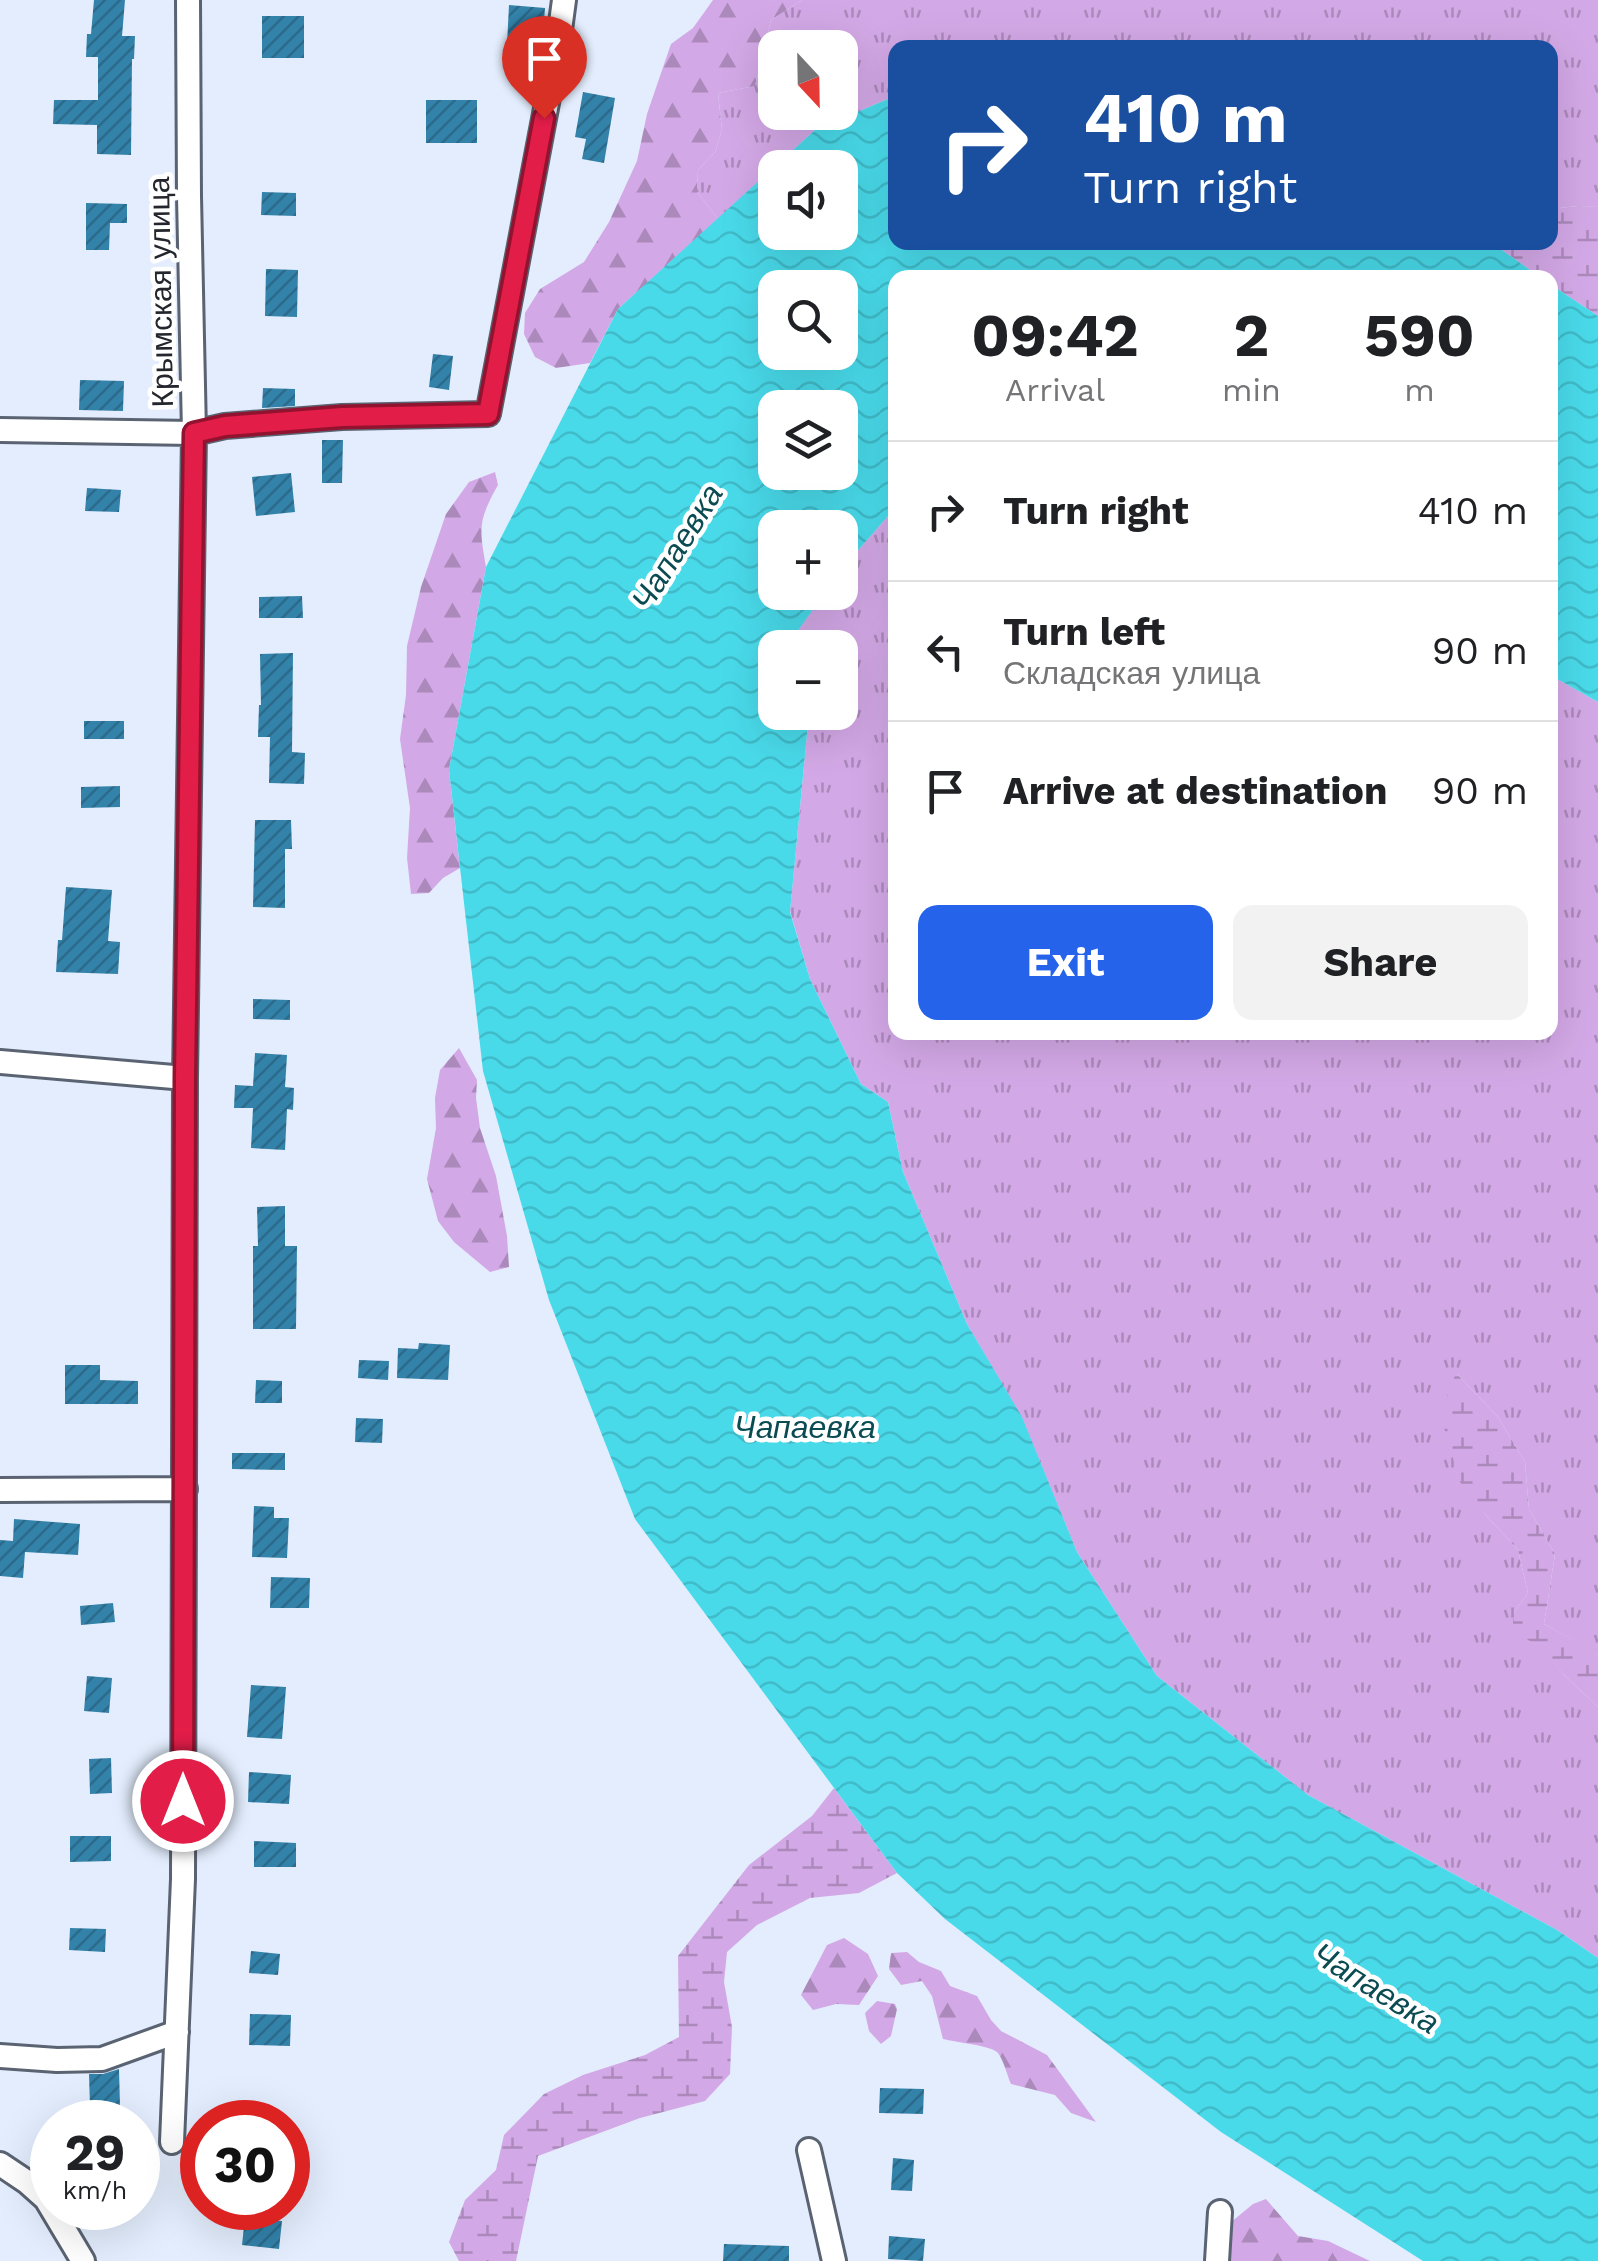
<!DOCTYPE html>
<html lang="en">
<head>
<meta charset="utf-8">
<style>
  body { margin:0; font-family:"Work Sans",sans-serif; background:#f2f2f2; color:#202124; height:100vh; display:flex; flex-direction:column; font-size:38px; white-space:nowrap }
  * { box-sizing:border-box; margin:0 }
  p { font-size:32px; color:#757577 }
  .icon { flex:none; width:55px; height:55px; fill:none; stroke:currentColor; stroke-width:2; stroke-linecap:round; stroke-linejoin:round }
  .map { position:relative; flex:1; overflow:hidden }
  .side { position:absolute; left:888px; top:270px; width:670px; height:770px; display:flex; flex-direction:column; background:#fff; border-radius:20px; box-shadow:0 10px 40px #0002 }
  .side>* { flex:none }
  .banner { position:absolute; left:888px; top:40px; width:670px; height:210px; border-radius:20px; box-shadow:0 10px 40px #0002; background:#1a4fa0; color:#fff; overflow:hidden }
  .needle { width:65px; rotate:158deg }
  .tools { position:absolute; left:758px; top:30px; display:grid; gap:20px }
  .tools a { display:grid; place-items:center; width:100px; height:100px; border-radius:20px; background:#fff; box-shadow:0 10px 40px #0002; font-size:50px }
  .speed { position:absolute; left:30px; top:2100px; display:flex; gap:20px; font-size:50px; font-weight:700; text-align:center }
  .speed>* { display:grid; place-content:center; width:130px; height:130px; border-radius:50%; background:#fff; box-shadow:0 10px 40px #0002; line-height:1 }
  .speed small { font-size:25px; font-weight:400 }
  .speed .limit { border:15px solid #d22; background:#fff; color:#111 }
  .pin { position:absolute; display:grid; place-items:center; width:85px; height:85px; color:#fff; margin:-102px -42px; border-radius:50% 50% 50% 0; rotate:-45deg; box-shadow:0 0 10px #0007 }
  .pin .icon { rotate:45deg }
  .me { position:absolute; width:110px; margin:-55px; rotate:0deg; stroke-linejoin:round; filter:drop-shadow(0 0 8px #0008) }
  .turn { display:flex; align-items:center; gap:35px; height:210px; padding:0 30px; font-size:45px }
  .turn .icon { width:130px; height:130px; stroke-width:2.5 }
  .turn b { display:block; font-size:70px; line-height:85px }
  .eta { display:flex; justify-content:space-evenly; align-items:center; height:170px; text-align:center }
  .eta b { font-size:60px; font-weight:700; line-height:70px }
  .cta { display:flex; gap:20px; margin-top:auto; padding:20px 30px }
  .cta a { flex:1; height:115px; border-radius:20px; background:#2563eb; color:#fff; font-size:40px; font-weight:700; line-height:115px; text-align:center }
  .cta a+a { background:#f2f2f2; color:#202124 }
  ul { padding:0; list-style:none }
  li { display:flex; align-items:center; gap:30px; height:140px; padding:0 30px; border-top:2px solid #e0e0e0 }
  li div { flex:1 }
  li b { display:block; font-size:38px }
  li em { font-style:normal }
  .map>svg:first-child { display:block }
  .grass { fill:url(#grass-tufts); fill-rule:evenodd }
  .forest { fill:url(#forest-firs) }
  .wetland { fill:url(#wetland-marsh) }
  .water { fill:url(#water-waves); fill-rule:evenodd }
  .building { fill:url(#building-hatch) }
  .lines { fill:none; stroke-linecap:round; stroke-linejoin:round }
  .minor-casing { stroke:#5a6371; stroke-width:28 }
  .minor { stroke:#fff; stroke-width:22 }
  .route-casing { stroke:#92132f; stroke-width:25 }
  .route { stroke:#e11d48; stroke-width:18 }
  .labels { text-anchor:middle; stroke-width:9; stroke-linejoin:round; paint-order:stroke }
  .street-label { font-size:30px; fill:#23272d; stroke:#fff }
  .water-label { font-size:32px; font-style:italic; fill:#0b4b52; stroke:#fff }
</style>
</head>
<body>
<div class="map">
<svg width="1598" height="2261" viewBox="0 0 1598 2261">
  <defs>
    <pattern id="grass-tufts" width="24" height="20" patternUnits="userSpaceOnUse" patternTransform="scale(2.5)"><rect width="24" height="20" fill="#d3a8e6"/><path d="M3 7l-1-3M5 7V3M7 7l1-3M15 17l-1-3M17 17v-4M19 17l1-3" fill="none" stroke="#ab89bb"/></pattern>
    <pattern id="forest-firs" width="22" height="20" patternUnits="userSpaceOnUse" patternTransform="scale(2.5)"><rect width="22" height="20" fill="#d3a8e6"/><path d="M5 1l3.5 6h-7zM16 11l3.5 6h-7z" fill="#ab89bb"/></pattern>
    <pattern id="wetland-marsh" width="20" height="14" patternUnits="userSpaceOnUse" patternTransform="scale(2.5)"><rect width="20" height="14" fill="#d3a8e6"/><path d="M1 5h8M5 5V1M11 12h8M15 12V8" fill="none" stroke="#ab89bb"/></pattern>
    <pattern id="water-waves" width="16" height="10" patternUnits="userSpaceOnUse" patternTransform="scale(2.5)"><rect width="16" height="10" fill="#49daea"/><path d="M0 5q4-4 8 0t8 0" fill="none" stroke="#40bbc9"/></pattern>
    <pattern id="building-hatch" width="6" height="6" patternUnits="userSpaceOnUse" patternTransform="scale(2.5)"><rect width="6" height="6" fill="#3382aa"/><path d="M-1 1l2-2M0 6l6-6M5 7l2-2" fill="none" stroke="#2b6a8b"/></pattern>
  </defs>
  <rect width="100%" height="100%" fill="#e3edfd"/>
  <!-- grass -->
  <path class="grass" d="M802 0H1598V207L1578 206 1550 209V48H895V96L815 130 718 219 697 192 698 170 715 152 722 130 718 93 755 86 771 20ZM775 48H840V112H775Z
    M895 508V1032H1550V675L1598 702V1656L1593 1651 1544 1624 1555 1554 1529 1509 1525 1462 1498 1417 1457 1374 1484 1513 1518 1550 1528 1593 1514 1612 1565 1676 1598 1707V1958L1557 1930 1308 1795 1157 1676 1077 1552 1022 1418 967 1324 903 1172 888 1102 861 1084 810 979 790 911 809 713 840 712V648H786V646L825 593 840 592V571Z"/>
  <!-- forest -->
  <path class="forest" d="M713 0H802L771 20 755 86 718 93 722 130 715 152 698 170 697 192 718 219 618 309 590 363 556 368 535 357 524 334 525 313 540 289 584 262 609 222 637 161 647 114 671 44 693 28Z
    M495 472 498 485C478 521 479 527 486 567L449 770 460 868 443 878 429 893 411 894 407 858 410 808 400 739 406 695 407 646 421 587 446 514 469 482Z
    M459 1048 477 1080 476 1098 480 1128 496 1176 507 1236 509 1267 490 1272 454 1242 438 1221 427 1179 436 1128 435 1098 440 1070Z
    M844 1938 868 1954 878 1976 859 2005 836 2004 813 2010 801 1995 827 1945Z
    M907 1952 919 1962 941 1971 950 1986 977 1996 991 2020 1001 2031 1047 2055 1096 2122 1071 2113 1055 2095 1011 2084C1007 2075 1004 2061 998 2053 993 2046 955 2042 943 2039L932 1996 922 1981 901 1985 889 1969 891 1953Z
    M877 2001 895 2004 897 2009 891 2036 881 2044 869 2031 865 2013Z
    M1266 2199 1298 2236 1328 2241 1370 2261H1224L1230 2223 1253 2204Z"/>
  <!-- wetland -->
  <path class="wetland" d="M1578 206 1598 207V316L1550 284V278L1540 277 1492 243 1550 242V209Z
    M1456 1373 1498 1417 1525 1462 1529 1509 1555 1554 1544 1624 1594 1651 1598 1656V1707L1565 1676 1538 1644 1512 1634 1514 1612 1528 1593 1518 1550 1484 1513 1460 1482 1440 1414Z
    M834 1788 897 1873 859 1893 810 1898 757 1925 727 1952 724 1982 732 2027 730 2074 705 2101 640 2118 538 2156 516 2261H459L449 2242 465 2200 496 2170 504 2135 544 2094 583 2075 645 2055 679 2037 678 1956 749 1865 812 1816Z"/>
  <!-- water -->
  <path class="water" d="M895 96V242L1492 243 1540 277 895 278V508L840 571V528H775V592L825 593 786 647 775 648V712L809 713 790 912 810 979 861 1084 888 1102 903 1172 967 1324 1022 1417 1077 1552 1157 1676 1308 1795 1557 1930 1598 1958V2261H1423L1221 2132 945 1919 897 1873 635 1519 549 1300 483 1071 449 770 486 567 618 309 815 130ZM775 168H840V232H775ZM775 288H840V352H775ZM775 408H840V472H775Z
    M1550 284 1598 316V702L1550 675Z"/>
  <!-- building -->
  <path class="building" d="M94 0H125L122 36H135L134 59H132L131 155 97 154V125L53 124 54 100H98V57H86L87 34H91Z
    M509 5 545 8 542 47 507 45Z
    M262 16H304V58H262Z
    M583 92 615 98 604 163 582 159 586 139 575 137Z
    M426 100H477V143H426Z
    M262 192 296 193V216L261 215Z
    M86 203 127 204V223H110L109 250H86Z
    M266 269 298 270 297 317 265 316Z
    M433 354 453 356 449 390 429 387Z
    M80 380 124 381 123 411 79 410Z
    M263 388 295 389V406L262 408Z
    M322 440H343L342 483H322Z
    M291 473 295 512 256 516 252 477Z
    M87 488 121 490 119 512 85 511Z
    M302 596 303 618H259V597Z
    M293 653 292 752 305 753 304 784 269 783 270 737H258L259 705H261L260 654Z
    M84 721H124V739H84Z
    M120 786V807L81 808V787Z
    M255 820H291L292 849H285V908L253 907Z
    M66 887 112 890 108 941 120 942 118 974 56 972 58 940H62Z
    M253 999 290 1000V1020L253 1019Z
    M255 1053 287 1055 285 1087 294 1088 293 1110 287 1109 285 1150 251 1148 253 1108H234L235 1085 253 1086Z
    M285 1206V1246H297L296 1329H253V1246H258L257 1207Z
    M419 1343 450 1345 448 1380 397 1378 398 1348 418 1349Z
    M359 1360 389 1361 388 1380 358 1378Z
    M65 1365H100V1380L138 1381V1404H65Z
    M256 1380 282 1381V1403H255Z
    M356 1418 383 1419 382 1443 355 1442Z
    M232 1453H285V1470L232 1469Z
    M254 1506 274 1507V1518H289L287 1558 252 1557Z
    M14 1519 80 1524 78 1555 25 1552 23 1578 0 1576V1540L13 1541Z
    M271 1577 310 1578 309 1608H270Z
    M113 1603 115 1622 81 1625 80 1606Z
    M87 1676 112 1678 109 1713 84 1711Z
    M251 1685 286 1687 282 1739 247 1737Z
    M111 1758 112 1793 90 1794 89 1759Z
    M249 1772 291 1775 289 1804 248 1802Z
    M70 1836H111V1861L70 1862Z
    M254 1841 296 1843V1867H254Z
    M70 1928 106 1929 105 1952 69 1950Z
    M251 1951 280 1954 278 1975 249 1973Z
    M250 2014 291 2015 290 2046 249 2045Z
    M119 2069 120 2106 90 2107 89 2074H103Z
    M880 2088 924 2089 923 2114 879 2113Z
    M893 2158 914 2160 912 2191 891 2190Z
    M245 2217 282 2221 279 2249 242 2245Z
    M889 2236 925 2239 923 2261 888 2259Z
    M724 2244 789 2246V2261H723Z"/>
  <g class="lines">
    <!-- minor casing -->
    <g class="minor-casing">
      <path id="minor" d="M0 430 194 433 225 426 342 417 488 414 558 45 564 0
        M0 1062 185 1078
        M0 1490 185 1489
        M0 2056 57 2060 102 2059 177 2032
        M172 2142 183 1879 185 1078 194 433 189 196 188 0
        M809 2150 834 2261
        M0 2164 27 2182 46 2199 83 2261
        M1217 2261 1220 2212"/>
    </g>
    <!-- minor -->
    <use href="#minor" class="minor"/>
  </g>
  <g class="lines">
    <!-- route casing -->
    <g class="route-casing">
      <path id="route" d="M183 1801 185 1078 194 433 225 426 342 417 488 414 544 118"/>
    </g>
    <!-- route -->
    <use href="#route" class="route"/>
  </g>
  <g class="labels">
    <!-- street labels -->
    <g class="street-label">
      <text transform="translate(161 292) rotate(-91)" y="10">Крымская улица</text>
    </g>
    <!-- water labels -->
    <g class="water-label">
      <text transform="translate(677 547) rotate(-58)" y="11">Чапаевка</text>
      <text x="805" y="1438">Чапаевка</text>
      <text transform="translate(1376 1988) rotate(32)" y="11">Чапаевка</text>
    </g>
  </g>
</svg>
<div class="tools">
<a><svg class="needle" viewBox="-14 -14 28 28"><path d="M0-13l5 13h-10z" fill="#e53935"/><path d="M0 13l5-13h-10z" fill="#757577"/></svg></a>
<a><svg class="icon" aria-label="sound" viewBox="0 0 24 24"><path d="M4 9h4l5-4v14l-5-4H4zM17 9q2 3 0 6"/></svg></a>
<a><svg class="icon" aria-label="search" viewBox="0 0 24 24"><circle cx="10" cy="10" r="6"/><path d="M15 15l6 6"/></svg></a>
<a><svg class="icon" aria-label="layers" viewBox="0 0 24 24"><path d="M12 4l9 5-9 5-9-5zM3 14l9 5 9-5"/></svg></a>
<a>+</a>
<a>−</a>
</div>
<div class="speed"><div>29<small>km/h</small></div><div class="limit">30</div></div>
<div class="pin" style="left:544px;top:118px;background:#d93025"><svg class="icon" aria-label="arrive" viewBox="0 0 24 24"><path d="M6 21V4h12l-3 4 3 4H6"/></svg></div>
<svg class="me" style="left:183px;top:1801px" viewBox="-20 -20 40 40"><circle r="17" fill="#e11d48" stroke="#fff" stroke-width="3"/><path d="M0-11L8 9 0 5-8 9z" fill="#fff"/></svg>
<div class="banner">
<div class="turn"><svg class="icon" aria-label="right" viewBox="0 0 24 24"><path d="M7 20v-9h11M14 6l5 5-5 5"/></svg><div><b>410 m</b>Turn right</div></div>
</div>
<section class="side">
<div class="eta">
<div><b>09:42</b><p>Arrival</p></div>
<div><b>2</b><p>min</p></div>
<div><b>590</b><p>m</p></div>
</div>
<ul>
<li><svg class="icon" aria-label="right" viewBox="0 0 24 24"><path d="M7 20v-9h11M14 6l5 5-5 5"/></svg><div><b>Turn right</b></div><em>410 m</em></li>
<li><svg class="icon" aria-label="left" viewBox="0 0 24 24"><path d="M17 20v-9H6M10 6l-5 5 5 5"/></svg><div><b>Turn left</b><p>Складская улица</p></div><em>90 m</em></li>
<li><svg class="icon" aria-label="arrive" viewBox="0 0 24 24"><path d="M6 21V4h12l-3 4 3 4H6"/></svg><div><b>Arrive at destination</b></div><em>90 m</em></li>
</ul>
<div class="cta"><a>Exit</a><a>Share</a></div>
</section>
</div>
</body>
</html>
